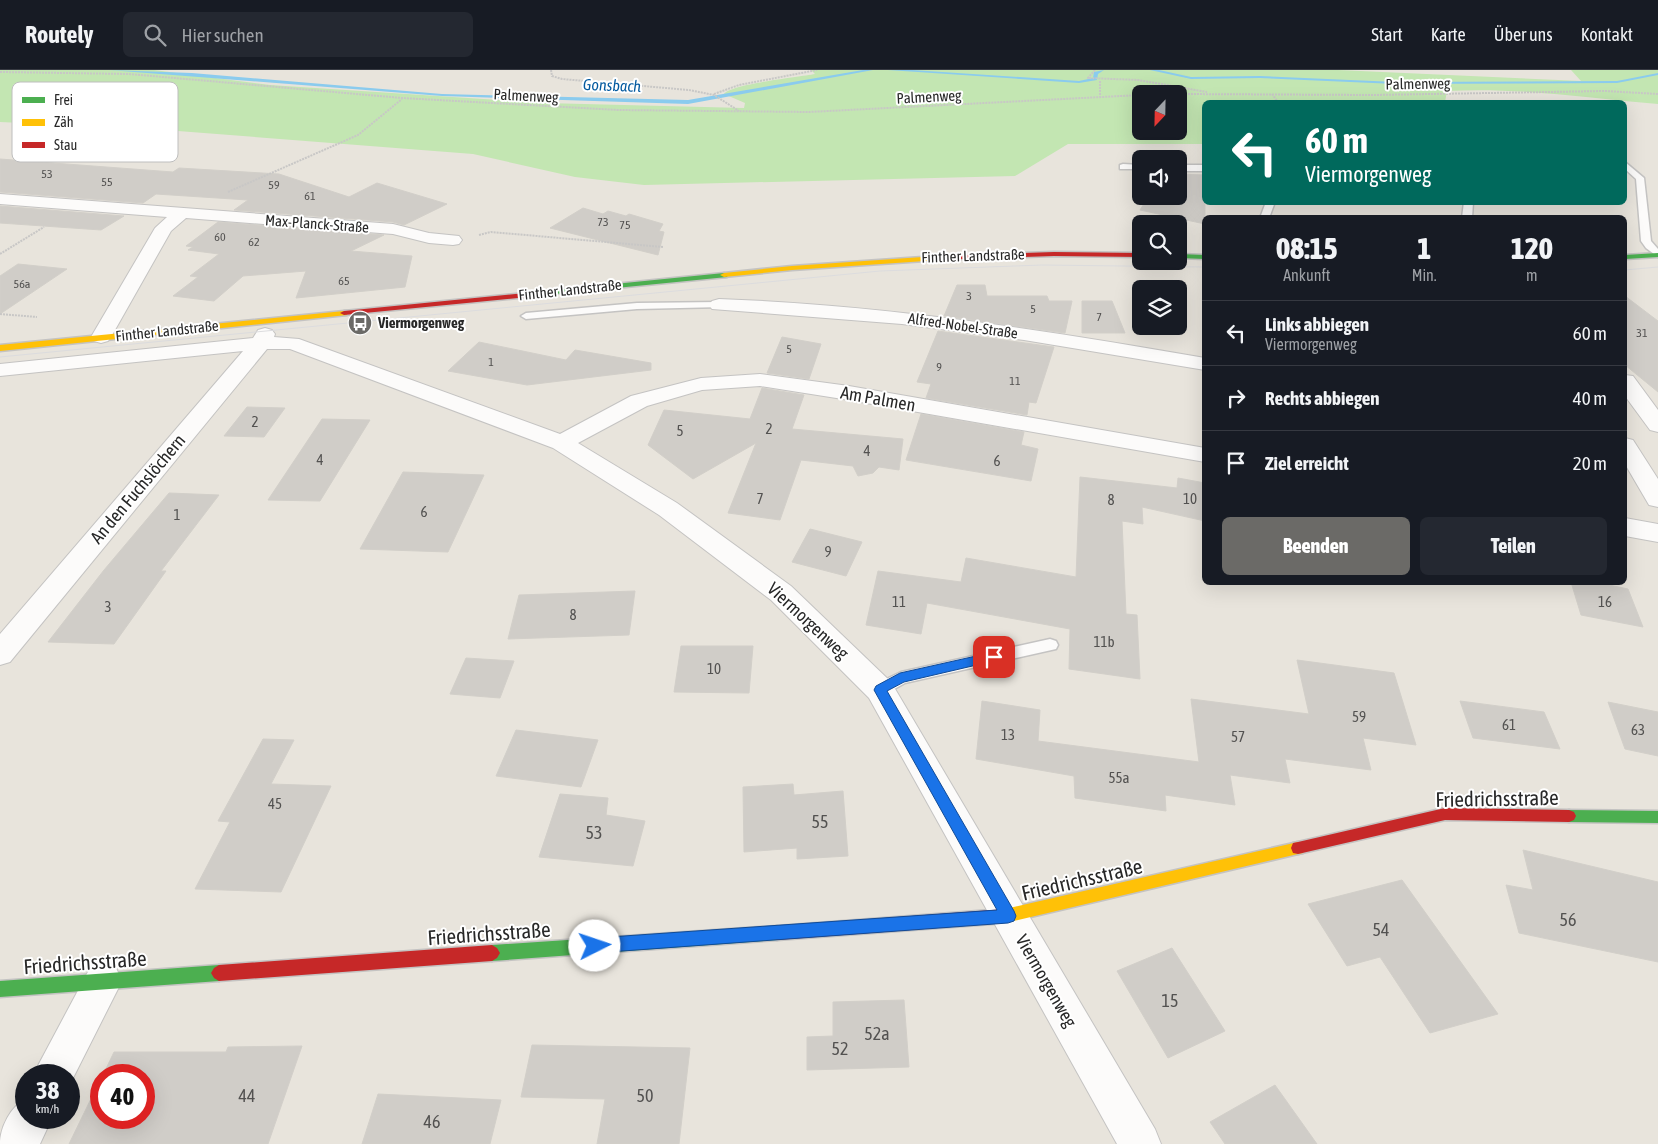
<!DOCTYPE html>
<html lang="de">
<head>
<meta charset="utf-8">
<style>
  body { margin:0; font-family:"Asap Condensed",sans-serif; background:#242831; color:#f1f3f6; height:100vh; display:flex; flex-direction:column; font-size:19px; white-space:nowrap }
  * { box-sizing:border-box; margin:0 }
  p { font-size:16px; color:#9ea1a6 }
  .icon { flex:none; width:28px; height:28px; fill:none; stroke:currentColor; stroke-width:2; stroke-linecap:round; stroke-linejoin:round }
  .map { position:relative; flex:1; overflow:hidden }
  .panel { position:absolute; left:1202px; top:145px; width:425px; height:370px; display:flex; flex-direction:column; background:#171b24; border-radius:8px; box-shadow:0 5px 20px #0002 }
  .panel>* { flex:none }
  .banner { position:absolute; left:1202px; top:30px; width:425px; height:105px; border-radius:8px; box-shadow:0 5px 20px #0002; background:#00695c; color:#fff; overflow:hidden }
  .needle { width:32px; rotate:202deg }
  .fabs { position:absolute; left:1132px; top:15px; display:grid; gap:10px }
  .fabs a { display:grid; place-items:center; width:55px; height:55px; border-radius:8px; background:#171b24; box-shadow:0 5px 20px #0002; font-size:25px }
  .speed { position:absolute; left:15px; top:994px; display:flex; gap:10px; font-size:25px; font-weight:700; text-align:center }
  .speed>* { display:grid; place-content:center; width:65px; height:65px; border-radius:50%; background:#171b24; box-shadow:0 5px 20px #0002; line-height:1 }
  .speed small { font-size:12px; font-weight:400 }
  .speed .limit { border:8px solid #d22; background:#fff; color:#111 }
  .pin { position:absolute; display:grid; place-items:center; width:42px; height:42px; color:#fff; margin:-21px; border-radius:10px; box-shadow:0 2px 8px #0006 }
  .me { position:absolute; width:55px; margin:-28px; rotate:86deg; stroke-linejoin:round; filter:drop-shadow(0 0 4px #0008) }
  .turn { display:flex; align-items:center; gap:18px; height:105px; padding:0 20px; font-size:22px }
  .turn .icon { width:65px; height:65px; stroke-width:2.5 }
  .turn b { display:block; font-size:35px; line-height:42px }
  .eta { display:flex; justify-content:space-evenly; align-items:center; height:85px; text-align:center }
  .eta b { font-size:30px; font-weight:800; line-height:35px }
  .action { display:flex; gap:10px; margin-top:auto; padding:10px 20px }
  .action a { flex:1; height:58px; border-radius:8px; background:#6b6a67; color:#fff; font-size:20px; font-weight:800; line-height:58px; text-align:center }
  .action a+a { background:#242831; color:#f1f3f6 }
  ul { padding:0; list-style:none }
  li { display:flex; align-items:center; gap:15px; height:65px; padding:0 20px; border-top:1px solid #363941 }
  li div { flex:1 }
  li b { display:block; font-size:19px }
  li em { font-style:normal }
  header { display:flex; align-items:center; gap:30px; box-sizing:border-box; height:70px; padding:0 25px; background:#171b24; border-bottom:1px solid #363941 }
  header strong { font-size:24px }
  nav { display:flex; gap:28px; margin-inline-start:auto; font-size:18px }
  .search { width:350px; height:45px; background:#242831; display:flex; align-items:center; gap:12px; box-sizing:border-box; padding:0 18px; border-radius:8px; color:#9ea1a6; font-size:19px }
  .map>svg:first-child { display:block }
  .green { fill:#c3e6b2; fill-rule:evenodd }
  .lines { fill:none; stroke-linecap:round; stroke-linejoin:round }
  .stream { fill:#8acbee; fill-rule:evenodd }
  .building { fill:#d0cdc8; stroke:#d2cfc9 }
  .lane-casing { stroke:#c4c3c2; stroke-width:3 }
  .street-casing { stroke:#c4c3c2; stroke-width:2 }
  .fast-casing { stroke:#c4c3c2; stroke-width:3 }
  .slow-casing { stroke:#c4c3c2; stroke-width:3 }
  .jam-casing { stroke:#c4c3c2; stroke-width:3 }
  .path { stroke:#c8c7c6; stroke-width:2; stroke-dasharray:2 1; stroke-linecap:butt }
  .lane { fill:#fcfbfa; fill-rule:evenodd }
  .street { fill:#fcfbfa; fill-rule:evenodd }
  .fast { fill:#4caf50; fill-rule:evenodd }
  .slow { fill:#ffc107; fill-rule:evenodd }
  .jam { fill:#c62828; fill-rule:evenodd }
  .tram { stroke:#dcdcde; stroke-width:1 }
  .route { fill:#1a73e8; stroke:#114b97 }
  .labels { text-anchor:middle; stroke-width:4; stroke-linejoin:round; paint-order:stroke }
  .far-number-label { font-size:12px; fill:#535251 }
  .far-street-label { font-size:15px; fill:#282828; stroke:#fff }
  .far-poi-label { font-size:15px; font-weight:bold; fill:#282828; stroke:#fff; text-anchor:start }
  .number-label { font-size:15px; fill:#535251 }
  .far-water-label { font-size:16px; font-style:italic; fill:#045a9f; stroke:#fff }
  .street-label { font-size:18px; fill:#282828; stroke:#fff }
  .near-number-label { font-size:18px; fill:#535251 }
  .near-street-label { font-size:21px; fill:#282828; stroke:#fff }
  .key { fill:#fff; stroke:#bebebe; stroke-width:1 }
  .key-label { font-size:14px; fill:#282828 }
</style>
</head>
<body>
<header>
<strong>Routely</strong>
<div class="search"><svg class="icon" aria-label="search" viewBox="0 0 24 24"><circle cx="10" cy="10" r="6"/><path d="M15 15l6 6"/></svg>Hier suchen</div>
<nav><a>Start</a><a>Karte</a><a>Über uns</a><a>Kontakt</a></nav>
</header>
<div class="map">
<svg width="1658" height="1074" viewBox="0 0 1658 1074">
  <rect width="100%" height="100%" fill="#e8e4dc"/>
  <!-- green -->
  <path class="green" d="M0 0H154L270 15 544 33 744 38 745 33 724 24C731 14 799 7 815 4L811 0H1338L1581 11 1571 0H1658V34C1588 28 1517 17 1447 21L1445 32H1205V74H1068L1015 106 644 115 575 107 473 84 152 59 0 52ZM1141 24H1179V61H1141Z"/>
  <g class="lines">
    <!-- stream -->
    <path class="stream" d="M109 0 192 3 442 24 688 30 863 0H873L688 34 442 26Z
      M888 0H912L1079 11 1093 8 1094 2 1104 0 1098 4 1097 10 1079 13Z
      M1150 0H1159L1191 7 1260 6 1396 12 1617 11 1658 3V5L1617 13 1396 14 1260 8 1191 9Z"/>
  </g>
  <!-- building -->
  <path class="building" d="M0 89 173 102 179 98 279 104 349 127 377 113 447 134 404 155 393 152 234 140 248 130 156 124 143 133 0 122Z
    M1179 104 1205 105V154L1140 140 1149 126H1179Z
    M0 136 124 146 101 160 0 153Z
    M583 138 603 144 608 141 626 146 629 144 663 154 659 161 664 162 658 185 550 158Z
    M218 152 384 165 351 181 412 186 405 217 296 228 306 201 243 206 214 231 173 226 198 207 190 206 219 184 188 180 193 177 186 176Z
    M18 194 67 199 0 244V206Z
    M957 215H985L987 226H1047L1049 231H1072L1065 263 944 246Z
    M1625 226 1658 251V322L1625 295Z
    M1082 231H1112L1125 263H1082Z
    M938 261 1054 277 1036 333 1029 332 1027 345 926 328 931 314 917 312Z
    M782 267 821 274 809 309 767 303Z
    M479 272 566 290 575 280 651 293V300L527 315 448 301Z
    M762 318 804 325 792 359 903 369 899 400 879 397 873 403 858 406 853 396 801 390 780 450 728 443 756 373 693 409 648 375 664 340 750 349Z
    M247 337 285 338 264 367 224 366Z
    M921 344 1024 362 1021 375 1038 379 1031 411 906 390Z
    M322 349 370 350 320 431 268 430Z
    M403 402 484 405 448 482 360 479Z
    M1080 407 1177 418 1178 408 1205 413V451L1142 437 1143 454 1122 451 1126 544 1137 545 1140 609 1069 599 1070 559 927 533 921 564 866 555 878 501 961 512 966 488 1076 507Z
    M169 423 219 425 161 501H166L114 574 48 572 104 500Z
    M810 459 862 472 846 506 792 492Z
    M1571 512H1595L1628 519 1643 557 1581 545Z
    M635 521 629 565 508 569 519 525Z
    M681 576H753L749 623 674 622Z
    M466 588 514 591 500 628 450 624Z
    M1297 590 1394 603 1416 675 1363 668 1371 700 1285 689 1290 713 1230 705 1235 735 1165 725 1166 741 1075 728 1074 706 976 689 982 631 1040 640 1038 671 1199 692 1191 629 1309 644Z
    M1460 631 1544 642 1560 679 1473 668Z
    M1608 632 1658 642V686L1625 679Z
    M516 660 598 670 581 717 496 706Z
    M263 669 294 670 271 714 331 716 281 822 195 819 230 752 218 751Z
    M793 714 794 725 843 721 848 786 797 789V778L744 782 743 717Z
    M560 724 608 728 606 745 645 751 633 796 539 787Z
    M1523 780 1658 812V892L1519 863 1506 815 1533 820Z
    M1402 810 1498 944 1430 963 1380 887 1347 896 1308 834Z
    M1172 878 1225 961 1168 988 1117 901Z
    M904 930 909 997 807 1000V967L833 966V932Z
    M532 975 690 978 679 1074H597L605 1029 521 1027Z
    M302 976 268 1074H69L101 1008V1048H144V1005H103L114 982H226L228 977Z
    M1275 1015 1317 1074H1225L1210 1052Z
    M378 1024 501 1030 490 1074H362Z"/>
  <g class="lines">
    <!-- lane casing -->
    <g class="lane-casing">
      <path id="lane" d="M1625 92 1644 108 1651 171 1658 179V187L1646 178 1641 171 1636 109 1625 99Z
        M1123 94 1141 95V99H1120V95Z
        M1179 95H1205V101H1179Z
        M1266 132H1275L1269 148H1260Z
        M1464 132H1473L1472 148H1462Z
        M719 232 724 235 723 237 637 239 526 249 521 246 526 243 637 233Z
        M1050 569 1056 571 1058 575 1056 579 905 613 880 627 874 625 872 620 874 615 901 602Z"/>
    </g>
    <!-- street casing -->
    <g class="street-casing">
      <path id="street" d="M0 124 393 154 429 163 459 166 462 170 459 174 453 175 429 173 393 164 186 148 171 161 111 267 108 271 101 273 94 271 91 267 155 158 167 147 0 134Z
        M719 229C883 235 1044 260 1205 288V300L1024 270 902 254 712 239 709 235 712 231Z
        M265 258 272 260 275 264 274 267 299 269 560 364 631 326 701 308 760 304 849 316 1205 378V392L849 330 760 316 702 320 647 336 578 373 677 433 791 516 891 612 1155 1059 1161 1074H1117L869 628 771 530 659 445 553 378 290 279H267L10 592 0 595V564L243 281 0 306V294L253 268 258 260Z
        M1625 305 1633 306 1658 340V362L1650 360 1625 326Z
        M1625 368 1633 370 1658 409V437L1649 435 1625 394Z
        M1625 448 1658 454V472L1625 466Z
        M103 892 116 898 122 911 69 1016V1005H33L90 898Z
        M26 1029V1048H52L40 1074H0C0 1057 11 1036 26 1029Z"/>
    </g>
    <!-- fast casing -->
    <g class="fast-casing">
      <path id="fast" d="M1658 183V187L1625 189V185Z
        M1179 184 1205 185V189L1179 188Z
        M724 203 728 205 727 207 535 226 531 224 535 222Z
        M1569 740 1658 741V753L1569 752 1564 750 1562 746 1564 742Z
        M777 856 782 858 784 863 782 868 777 870 492 891 487 888 484 883 487 878 492 875Z
        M219 895 224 898 227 903 224 908 219 911 0 927V911Z"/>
    </g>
    <!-- slow casing -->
    <g class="slow-casing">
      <path id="slow" d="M937 186 941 188 940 190 792 200 724 207 720 205 724 203 792 196Z
        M344 241H347V245L0 281V275Z
        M1298 772 1303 773 1305 778 1303 783 1298 784 1005 853 1000 851 998 846 1000 841 1005 839Z"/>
    </g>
    <!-- jam casing -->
    <g class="jam-casing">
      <path id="jam" d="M1054 182 1141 183V187L1054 186 937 190 933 188 937 186Z
        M535 222H538V226L344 245 340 243 344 241Z
        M1445 738 1569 740 1574 742 1576 746 1574 750 1569 752 1445 750 1298 784 1293 783 1291 778 1293 773 1298 772Z
        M1005 839 1010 841 1012 846 1010 851 1005 853 777 870 772 868 770 863 772 858 777 856Z
        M492 875 497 878 500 883 497 888 492 891 219 911 214 908 211 903 214 898 219 895Z"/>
    </g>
    <!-- path -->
    <path class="path" d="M551 0 552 6 562 9 689 20 714 25 739 41
      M1095 0 1088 8 1138 10 1207 22
      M0 2 129 4 402 28 618 40 809 42 1141 25
      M1100 11V27
      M714 24 739 15 817 0
      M1179 24 1373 25 1605 21 1658 24
      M1272 24 1278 32
      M228 122 358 65 402 29
      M479 165 491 162 663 177
      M0 184 44 157
      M0 244 37 247"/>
    <!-- lane -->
    <use href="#lane" class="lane"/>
    <!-- street -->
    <use href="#street" class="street"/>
    <!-- fast -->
    <use href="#fast" class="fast"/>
    <!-- slow -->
    <use href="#slow" class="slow"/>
    <!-- jam -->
    <use href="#jam" class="jam"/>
    <!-- tram -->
    <path class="tram" d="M1625 200 1658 197
      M0 287 880 201 1042 195 1205 197"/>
  </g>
  <!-- route -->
  <path class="route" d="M994 582 998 584 1000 587 998 590 904 612 887 621 1014 841 1016 846 1014 851 1008 853 595 883 590 881 587 876 590 870 595 868 997 840 874 620 876 616 900 603Z"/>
  <!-- icons -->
  <defs>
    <g id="bus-disc" transform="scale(1.25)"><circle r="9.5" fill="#6b6a67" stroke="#fff"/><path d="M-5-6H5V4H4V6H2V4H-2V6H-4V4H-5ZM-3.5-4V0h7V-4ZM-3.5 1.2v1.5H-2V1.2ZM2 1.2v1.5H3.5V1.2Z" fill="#fff"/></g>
  </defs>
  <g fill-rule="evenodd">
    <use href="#bus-disc" x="360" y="253"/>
  </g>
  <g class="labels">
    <!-- far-number labels -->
    <g class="far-number-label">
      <text x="47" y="108">53</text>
      <text x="107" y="116">55</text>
      <text x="274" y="119">59</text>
      <text x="310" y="130">61</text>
      <text x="603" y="156">73</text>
      <text x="625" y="159">75</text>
      <text x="220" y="171">60</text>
      <text x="254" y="176">62</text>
      <text x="344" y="215">65</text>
      <text x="22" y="218">56a</text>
      <text x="969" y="230">3</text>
      <text x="1033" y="243">5</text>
      <text x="1099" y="251">7</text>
      <text x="1642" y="267">31</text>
      <text x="789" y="283">5</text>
      <text x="491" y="296">1</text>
      <text x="939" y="301">9</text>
      <text x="1015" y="315">11</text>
    </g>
    <!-- far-street labels -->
    <g class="far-street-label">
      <text transform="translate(1418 14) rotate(-1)" y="5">Palmenweg</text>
      <text transform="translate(526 26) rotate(3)" y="5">Palmenweg</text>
      <text transform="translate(929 27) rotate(-3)" y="5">Palmenweg</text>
      <text transform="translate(317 154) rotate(4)" y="5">Max-Planck-Straße</text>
      <text transform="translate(973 186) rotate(-2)" y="5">Finther Landstraße</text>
      <text transform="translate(570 220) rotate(-6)" y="5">Finther Landstraße</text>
      <text transform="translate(963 256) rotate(8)" y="5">Alfred-Nobel-Straße</text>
      <text transform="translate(167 261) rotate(-6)" y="5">Finther Landstraße</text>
    </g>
    <!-- far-poi labels -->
    <g class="far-poi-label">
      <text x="378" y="258">Viermorgenweg</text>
    </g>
    <!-- number labels -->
    <g class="number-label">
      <text x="255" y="357">2</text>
      <text x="769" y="364">2</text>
      <text x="680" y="366">5</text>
      <text x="867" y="386">4</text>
      <text x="320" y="395">4</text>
      <text x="997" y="396">6</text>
      <text x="760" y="434">7</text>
      <text x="1190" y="434">10</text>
      <text x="1111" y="435">8</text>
      <text x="424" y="447">6</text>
      <text x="177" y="450">1</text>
      <text x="828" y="487">9</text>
      <text x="899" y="537">11</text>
      <text x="1605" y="537">16</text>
      <text x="108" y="542">3</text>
      <text x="573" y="550">8</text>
      <text x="1104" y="577">11b</text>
      <text x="714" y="604">10</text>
      <text x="1359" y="652">59</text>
      <text x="1509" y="660">61</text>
      <text x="1638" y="665">63</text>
      <text x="1008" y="670">13</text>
      <text x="1238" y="672">57</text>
      <text x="1119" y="713">55a</text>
      <text x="275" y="739">45</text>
    </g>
    <!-- far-water labels -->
    <g class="far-water-label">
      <text transform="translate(612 15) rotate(2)" y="6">Gonsbach</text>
    </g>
    <!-- street labels -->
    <g class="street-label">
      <text transform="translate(878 329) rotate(10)" y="6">Am Palmen</text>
      <text transform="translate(138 419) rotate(-50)" y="6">An den Fuchslöchern</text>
      <text transform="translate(808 551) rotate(43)" y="6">Viermorgenweg</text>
      <text transform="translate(1046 911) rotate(60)" y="6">Viermorgenweg</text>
    </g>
    <!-- near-number labels -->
    <g class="near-number-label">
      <text x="820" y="758">55</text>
      <text x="594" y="769">53</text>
      <text x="1568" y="856">56</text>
      <text x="1381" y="866">54</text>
      <text x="1170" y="937">15</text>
      <text x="877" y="970">52a</text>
      <text x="840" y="985">52</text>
      <text x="247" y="1032">44</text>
      <text x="645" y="1032">50</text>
      <text x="432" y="1058">46</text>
    </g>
    <!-- near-street labels -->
    <g class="near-street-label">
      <text transform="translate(1497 729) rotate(-1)" y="7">Friedrichsstraße</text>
      <text transform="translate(1082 810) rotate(-13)" y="7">Friedrichsstraße</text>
      <text transform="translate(489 864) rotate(-4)" y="7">Friedrichsstraße</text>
      <text transform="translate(85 893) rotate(-4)" y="7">Friedrichsstraße</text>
    </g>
  </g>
  <!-- legend -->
  <rect x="12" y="12" width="166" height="80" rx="8" class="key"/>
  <rect x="22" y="27" width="23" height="6" fill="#4caf50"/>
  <rect x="22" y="49" width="23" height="7" fill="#ffc107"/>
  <rect x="22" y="72" width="23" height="6" fill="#c62828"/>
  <g class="key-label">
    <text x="54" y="35">Frei</text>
    <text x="54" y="57">Zäh</text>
    <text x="54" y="80">Stau</text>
  </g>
</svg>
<div class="fabs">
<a><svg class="needle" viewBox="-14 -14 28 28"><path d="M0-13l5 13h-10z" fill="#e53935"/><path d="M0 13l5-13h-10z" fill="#9ea1a6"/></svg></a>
<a><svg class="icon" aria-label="sound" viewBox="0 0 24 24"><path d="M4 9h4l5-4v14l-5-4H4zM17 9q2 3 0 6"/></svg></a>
<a><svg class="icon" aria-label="search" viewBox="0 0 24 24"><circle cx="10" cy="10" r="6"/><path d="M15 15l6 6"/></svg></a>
<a><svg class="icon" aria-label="layers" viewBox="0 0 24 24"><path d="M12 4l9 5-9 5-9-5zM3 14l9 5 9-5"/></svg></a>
</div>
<div class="speed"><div>38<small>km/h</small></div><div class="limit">40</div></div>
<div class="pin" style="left:994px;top:587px;background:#d93025"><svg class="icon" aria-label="arrive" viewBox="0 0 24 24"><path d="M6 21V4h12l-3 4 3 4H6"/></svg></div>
<svg class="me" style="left:595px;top:876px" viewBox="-20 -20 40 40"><circle r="19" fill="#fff"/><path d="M0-13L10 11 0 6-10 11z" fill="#1a73e8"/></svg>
<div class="banner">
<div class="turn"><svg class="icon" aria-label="left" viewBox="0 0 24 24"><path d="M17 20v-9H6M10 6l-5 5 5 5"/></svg><div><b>60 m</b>Viermorgenweg</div></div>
</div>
<section class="panel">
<div class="eta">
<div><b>08:15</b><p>Ankunft</p></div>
<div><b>1</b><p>Min.</p></div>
<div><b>120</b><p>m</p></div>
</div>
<ul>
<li><svg class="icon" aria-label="left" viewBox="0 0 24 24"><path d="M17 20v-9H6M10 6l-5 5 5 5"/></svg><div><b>Links abbiegen</b><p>Viermorgenweg</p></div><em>60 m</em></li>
<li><svg class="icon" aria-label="right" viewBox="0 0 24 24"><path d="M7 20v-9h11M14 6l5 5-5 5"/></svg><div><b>Rechts abbiegen</b></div><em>40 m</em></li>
<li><svg class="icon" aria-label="arrive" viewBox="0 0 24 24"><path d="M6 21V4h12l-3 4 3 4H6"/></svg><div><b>Ziel erreicht</b></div><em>20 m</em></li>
</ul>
<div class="action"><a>Beenden</a><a>Teilen</a></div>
</section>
</div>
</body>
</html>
